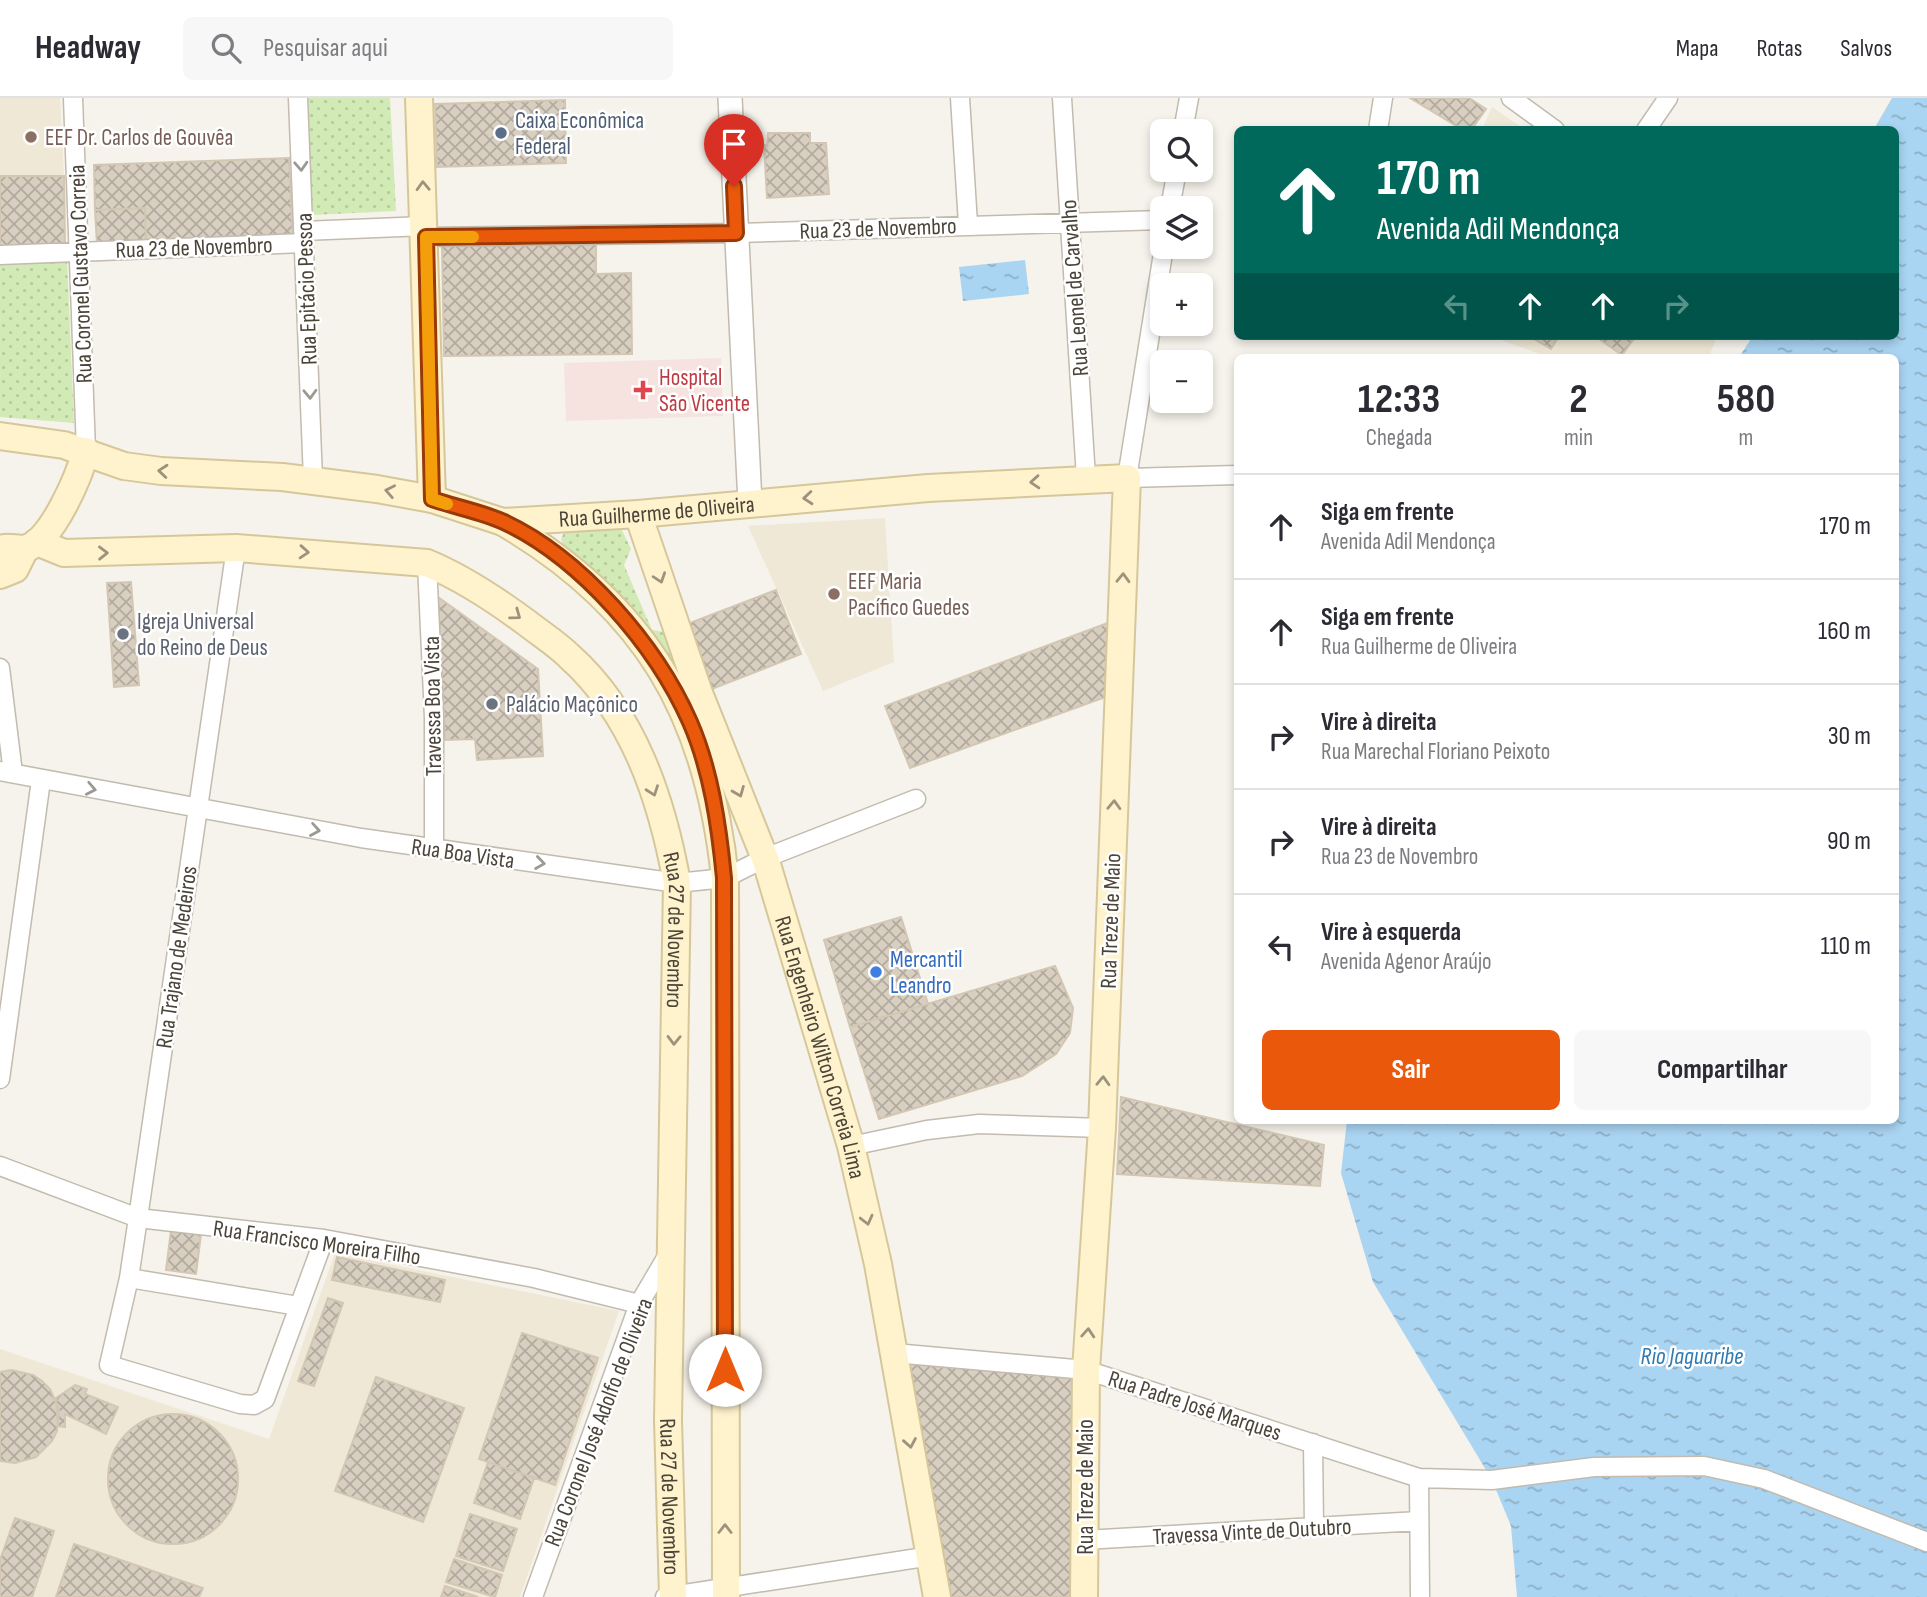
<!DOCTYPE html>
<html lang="pt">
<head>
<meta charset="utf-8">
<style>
  body { margin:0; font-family:"Sofia Sans Condensed",sans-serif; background:#f7f7f7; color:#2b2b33; height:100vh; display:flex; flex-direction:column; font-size:26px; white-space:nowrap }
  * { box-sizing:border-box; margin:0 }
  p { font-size:23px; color:#7c7c81 }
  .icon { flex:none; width:38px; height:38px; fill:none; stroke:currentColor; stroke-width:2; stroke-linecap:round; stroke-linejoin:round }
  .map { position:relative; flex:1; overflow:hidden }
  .drawer { position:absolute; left:1234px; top:256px; width:665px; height:770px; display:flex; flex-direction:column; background:#fff; border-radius:10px; box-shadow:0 4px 10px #0003 }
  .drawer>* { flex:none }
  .banner { position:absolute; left:1234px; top:28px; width:665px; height:214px; border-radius:10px; box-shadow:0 4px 10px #0003; background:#00695c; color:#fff; overflow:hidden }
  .controls { position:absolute; left:1150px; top:21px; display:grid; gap:14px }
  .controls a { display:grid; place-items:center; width:63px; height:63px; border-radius:10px; background:#fff; box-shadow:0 4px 10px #0003; font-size:35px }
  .pin { position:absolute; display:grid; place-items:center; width:60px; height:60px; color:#fff; margin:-72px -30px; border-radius:50% 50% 50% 0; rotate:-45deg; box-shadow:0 0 7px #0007 }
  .pin .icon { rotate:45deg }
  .me { position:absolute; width:77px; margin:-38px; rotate:0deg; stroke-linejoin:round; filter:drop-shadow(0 0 5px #0008) }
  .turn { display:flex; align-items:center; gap:24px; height:147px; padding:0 28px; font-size:32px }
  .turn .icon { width:91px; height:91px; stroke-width:2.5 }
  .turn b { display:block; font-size:49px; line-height:60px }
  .lanes { display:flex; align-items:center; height:66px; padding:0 28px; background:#0003; justify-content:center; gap:35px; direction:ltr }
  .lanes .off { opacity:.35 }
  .eta { display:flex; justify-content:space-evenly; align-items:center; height:119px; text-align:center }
  .eta b { font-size:42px; font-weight:700; line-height:49px }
  .button { display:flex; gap:14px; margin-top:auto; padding:14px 28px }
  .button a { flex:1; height:80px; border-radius:10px; background:#ea580c; color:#fff; font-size:28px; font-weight:700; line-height:80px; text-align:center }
  .button a+a { background:#f7f7f7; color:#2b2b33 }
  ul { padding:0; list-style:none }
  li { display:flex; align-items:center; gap:21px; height:105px; padding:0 28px; border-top:2px solid #e1e1e2 }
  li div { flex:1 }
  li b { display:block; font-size:26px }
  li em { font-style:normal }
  header { display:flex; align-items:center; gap:42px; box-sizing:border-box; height:98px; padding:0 35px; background:#fff; border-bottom:2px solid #e1e1e2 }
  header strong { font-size:33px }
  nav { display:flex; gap:38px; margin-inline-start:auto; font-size:24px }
  .search { width:490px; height:63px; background:#f7f7f7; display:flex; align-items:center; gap:18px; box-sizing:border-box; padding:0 24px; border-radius:10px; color:#7c7c81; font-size:26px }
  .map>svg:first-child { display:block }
  .education { fill:#efe8d6 }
  .medical { fill:#f6e3e0 }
  .park { fill:url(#park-dots) }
  .water { fill:url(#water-ripples) }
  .building { fill:url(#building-cross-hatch); stroke:#d3c7b4; stroke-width:2 }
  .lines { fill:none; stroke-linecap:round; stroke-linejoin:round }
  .minor-casing { stroke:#c2bbae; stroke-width:21 }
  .tertiary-casing { stroke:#c2bbae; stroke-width:26 }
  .secondary-casing { stroke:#d6c79b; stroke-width:30 }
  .minor { stroke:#fff; stroke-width:18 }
  .tertiary { stroke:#fff; stroke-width:23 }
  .secondary { stroke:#fff3cd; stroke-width:26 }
  .oneway { stroke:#9c9892 }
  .oneway2 { stroke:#9c937c }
  .route-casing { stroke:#983908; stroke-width:18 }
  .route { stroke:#ea580c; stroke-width:12 }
  .slow { stroke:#f59e0b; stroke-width:12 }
  .service-dot { fill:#5c6f8a; stroke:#fff; stroke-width:2.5 }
  .education-dot { fill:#8d6e63; stroke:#fff; stroke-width:2.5 }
  .health-dot { fill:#e0444e; stroke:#fff; stroke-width:2.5 }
  .worship-dot { fill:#6b7280; stroke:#fff; stroke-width:2.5 }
  .shop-dot { fill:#3f7fe0; stroke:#fff; stroke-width:2.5 }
  .labels { text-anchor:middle; stroke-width:5; stroke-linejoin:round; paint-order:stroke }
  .service-label { font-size:23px; fill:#4e5e75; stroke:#fff; text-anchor:start }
  .education-label { font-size:23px; fill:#785e54; stroke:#fff; text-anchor:start }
  .street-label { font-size:23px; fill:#4b4439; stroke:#fff }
  .health-label { font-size:23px; fill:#be3a42; stroke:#fff; text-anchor:start }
  .worship-label { font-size:23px; fill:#5b616d; stroke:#fff; text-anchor:start }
  .shop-label { font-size:23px; fill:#366cbe; stroke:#fff; text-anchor:start }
  .water-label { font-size:24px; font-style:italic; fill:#2e7ab2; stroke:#fff }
</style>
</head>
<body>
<header>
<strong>Headway</strong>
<div class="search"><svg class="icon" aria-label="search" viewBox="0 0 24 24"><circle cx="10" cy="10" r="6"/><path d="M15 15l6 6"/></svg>Pesquisar aqui</div>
<nav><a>Mapa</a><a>Rotas</a><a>Salvos</a></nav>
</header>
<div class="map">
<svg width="1927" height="1499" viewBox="0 0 1927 1499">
  <defs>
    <pattern id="park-dots" width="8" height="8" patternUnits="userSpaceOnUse" patternTransform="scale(1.75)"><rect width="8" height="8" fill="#d2eab5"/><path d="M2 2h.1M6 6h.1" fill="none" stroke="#b6ca9c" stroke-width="1.8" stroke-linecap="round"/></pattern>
    <pattern id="water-ripples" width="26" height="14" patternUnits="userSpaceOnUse" patternTransform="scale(1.75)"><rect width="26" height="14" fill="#a9d4f2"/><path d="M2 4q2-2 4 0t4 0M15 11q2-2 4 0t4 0" fill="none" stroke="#8caec5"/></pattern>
    <pattern id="building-cross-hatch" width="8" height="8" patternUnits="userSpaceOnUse" patternTransform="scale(1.75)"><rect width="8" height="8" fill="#d8cfc1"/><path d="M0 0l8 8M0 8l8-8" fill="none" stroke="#b1aa9e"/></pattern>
  </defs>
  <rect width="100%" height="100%" fill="#f6f3ec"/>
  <!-- education -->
  <path class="education" d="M0 0H60L64 78H0Z
    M1492 9 1524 31H1482Z
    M1490 238H1717L1709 259H1548Z
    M885 420 894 564 823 593 748 428Z
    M335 1155 619 1213 520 1499H0V1251L269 1341Z"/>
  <!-- medical -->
  <path class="medical" d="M721 260 723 318 566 323 564 265Z"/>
  <!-- park -->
  <path class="park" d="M306 0H390L396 113 312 117Z
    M67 161 74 325 0 319V164Z
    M619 426 631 451 624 467 652 532 664 534 704 630 604 483 563 446 561 441 565 432Z"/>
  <!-- water -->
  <path class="water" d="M1892 0H1927V1499H1517L1511 1428 1492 1382 1373 1184 1341 1075 1347 1022H1895V259H1739L1753 238H1895V32L1874 31Z
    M1025 162 1029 196 963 203 959 169Z"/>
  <!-- building -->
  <path class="building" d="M1410 0H1469L1486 11 1471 32H1463Z
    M565 2 566 65 437 69 435 6Z
    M768 35H810V45H826L829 96 767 100 764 47 767 48Z
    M289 60 293 140 146 145 145 110 95 112 94 67Z
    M0 78H64L65 148 0 150Z
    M145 110 146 145 97 147 95 112Z
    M596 146V176L631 175 632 256 444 258 442 148Z
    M1529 238H1559L1551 251Z
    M1595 238H1636L1622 257Z
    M131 484 139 587 114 589 107 485Z
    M776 492 801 556 712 591 687 526Z
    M438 499 538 571 543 658 477 662 475 641 445 642Z
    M1113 523 1111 597 910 670 885 608Z
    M901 819 928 906 850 929 824 842Z
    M1055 868 1073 910 1070 935 1056 956 1022 978 879 1021 850 929Z
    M1121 999 1324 1047 1320 1088 1117 1076Z
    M171 1132 201 1136 196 1176 166 1172Z
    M337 1159 445 1182 440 1204 332 1182Z
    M328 1200 343 1205 314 1288 298 1283Z
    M522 1235 598 1260 555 1387 479 1361Z
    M908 1265 1075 1278 1074 1499H948Z
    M11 1272 33 1277 42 1283 50 1291 59 1311 57 1333 52 1343 36 1359 15 1365 0 1363V1274Z
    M376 1279 464 1310 423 1424 335 1393Z
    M75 1287 87 1291 85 1296 118 1309 106 1336 65 1316V1329L58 1328 56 1300Z
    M108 1381a65 65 0 1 1 130 0a65 65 0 1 1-130 0Z
    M488 1364 534 1380 520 1421 474 1405Z
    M470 1416 517 1431 503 1473 456 1458Z
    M15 1420 54 1433 32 1499H0V1462Z
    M74 1446 203 1490 199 1499H56Z
    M454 1461 502 1477 495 1499 446 1484Z
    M445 1488 478 1499H441Z"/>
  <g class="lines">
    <!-- minor casing -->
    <g class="minor-casing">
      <path id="minor" d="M73 0 86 353
        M298 0 313 382
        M960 0 968 126
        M1062 0 1086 380
        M1511 0 1555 32
        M1378 32 1383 0
        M1646 32 1668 0
        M1183 33 1189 0
        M1170 110 1177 72
        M303 133 425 128
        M426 139 736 135 1162 122
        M1164 149 1127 380 1237 377
        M0 157 304 145
        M236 450 138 1120 129 1180 109 1267 240 1306 254 1307 265 1301 324 1141
        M427 465 434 620V751
        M0 570 13 675
        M0 673 361 740 677 785 725 780 765 760 916 701
        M0 981 41 682
        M851 1048 927 1032 979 1026 1102 1030
        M0 1068 138 1120 324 1141 534 1180 639 1206
        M129 1180 298 1208
        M894 1255 1086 1272 1419 1380 1492 1382 1594 1369 1704 1368 1764 1381 1927 1444
        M1313 1345 1314 1429
        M1419 1380 1420 1499
        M1084 1442 1419 1423
        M533 1499 639 1206 669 1155
        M665 1499 931 1458"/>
    </g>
    <!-- tertiary casing -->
    <g class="tertiary-casing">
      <path id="tertiary" d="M730 0 750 405"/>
    </g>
    <!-- secondary casing -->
    <g class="secondary-casing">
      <g id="secondary">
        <path d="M419 0 432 401"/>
        <path id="s1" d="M0 338 64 347 124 368 161 373 282 379 377 391 432 401 503 424 638 416 928 390 1127 380 1102 1030 1086 1272 1084 1499"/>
        <path id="s2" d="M638 416 699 595 766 763 851 1048 878 1166 937 1499"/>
        <path d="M503 424C646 508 708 616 725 780L726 1499"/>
        <path id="s3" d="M37 444 64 455 236 450 427 465C463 480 496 502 527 525 541 536 557 546 569 558 634 616 662 702 677 785L668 1322 673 1499"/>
        <path d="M0 451C9 447 18 453 27 450 53 441 79 378 86 353"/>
        <path d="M0 477 15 471 25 451"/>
      </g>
    </g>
    <!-- minor -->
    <use href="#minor" class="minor"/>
    <!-- tertiary -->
    <use href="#tertiary" class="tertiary"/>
    <!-- secondary -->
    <use href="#secondary" class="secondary"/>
  </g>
  <!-- one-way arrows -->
  <defs><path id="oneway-chevron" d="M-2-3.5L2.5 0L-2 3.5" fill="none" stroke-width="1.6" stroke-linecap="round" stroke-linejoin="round" transform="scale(1.75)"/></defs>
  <g class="oneway">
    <use href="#oneway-chevron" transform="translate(301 68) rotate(87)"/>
    <use href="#oneway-chevron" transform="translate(310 296) rotate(88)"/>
    <use href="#oneway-chevron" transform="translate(91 691) rotate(11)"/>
    <use href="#oneway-chevron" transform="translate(315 732) rotate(10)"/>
    <use href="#oneway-chevron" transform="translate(540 765) rotate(8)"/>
  </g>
  <g class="oneway2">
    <use href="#oneway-chevron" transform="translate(423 88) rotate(-92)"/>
    <use href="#oneway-chevron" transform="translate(163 373) rotate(-175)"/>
    <use href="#oneway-chevron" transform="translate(1035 384) rotate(176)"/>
    <use href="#oneway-chevron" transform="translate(390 393) rotate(-169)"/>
    <use href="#oneway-chevron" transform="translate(808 400) rotate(175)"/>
    <use href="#oneway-chevron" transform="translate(304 454) rotate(4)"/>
    <use href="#oneway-chevron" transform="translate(103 455) rotate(-1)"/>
    <use href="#oneway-chevron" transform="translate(660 480) rotate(71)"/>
    <use href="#oneway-chevron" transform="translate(1123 480) rotate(-88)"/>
    <use href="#oneway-chevron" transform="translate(516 517) rotate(36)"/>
    <use href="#oneway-chevron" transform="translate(653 693) rotate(70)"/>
    <use href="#oneway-chevron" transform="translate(739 694) rotate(68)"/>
    <use href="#oneway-chevron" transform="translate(1114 707) rotate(-88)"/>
    <use href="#oneway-chevron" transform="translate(674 942) rotate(91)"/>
    <use href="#oneway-chevron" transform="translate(1103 983) rotate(-88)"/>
    <use href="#oneway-chevron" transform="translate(867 1122) rotate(76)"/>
    <use href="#oneway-chevron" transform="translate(1088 1235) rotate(-86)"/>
    <use href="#oneway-chevron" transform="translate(910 1345) rotate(80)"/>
    <use href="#oneway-chevron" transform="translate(725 1431) rotate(-90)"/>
  </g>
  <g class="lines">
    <!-- route casing -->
    <g class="route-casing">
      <path id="route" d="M725 1272 724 780C719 728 711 672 690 624 656 547 581 460 504 424 482 414 455 409 432 401L426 139 736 135 734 88"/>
    </g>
    <!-- route -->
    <use href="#route" class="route"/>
    <!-- slow -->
    <path class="slow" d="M447 406 432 401 426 139H473"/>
  </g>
  <!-- markers -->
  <circle class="service-dot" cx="501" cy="35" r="7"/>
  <g class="education-dot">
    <circle cx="31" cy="39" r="7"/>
    <circle cx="834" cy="496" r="7"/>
  </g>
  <path class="health-dot" d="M639.5 281.5h7v7h7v7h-7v7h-7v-7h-7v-7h7z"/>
  <g class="worship-dot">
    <circle cx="123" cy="536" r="7"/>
    <circle cx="492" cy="606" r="7"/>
  </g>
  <circle class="shop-dot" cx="876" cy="874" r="7"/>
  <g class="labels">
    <!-- service labels -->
    <g class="service-label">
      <text x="515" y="30">Caixa Econômica<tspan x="515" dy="26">Federal</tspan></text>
    </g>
    <!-- education labels -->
    <g class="education-label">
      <text x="45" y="47">EEF Dr. Carlos de Gouvêa</text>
      <text x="848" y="491">EEF Maria<tspan x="848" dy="26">Pacífico Guedes</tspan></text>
    </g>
    <!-- street labels -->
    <g class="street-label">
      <text transform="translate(878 130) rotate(-2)" y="8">Rua 23 de Novembro</text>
      <text transform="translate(194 149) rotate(-2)" y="8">Rua 23 de Novembro</text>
      <text transform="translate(80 176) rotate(-92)" y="8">Rua Coronel Gustavo Correia</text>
      <text transform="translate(1074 190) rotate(-94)" y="8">Rua Leonel de Carvalho</text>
      <text transform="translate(306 191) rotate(-92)" y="8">Rua Epitácio Pessoa</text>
      <text dy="8" stroke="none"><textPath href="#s1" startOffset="667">Rua Guilherme de Oliveira</textPath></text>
      <text transform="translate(432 608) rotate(-91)" y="8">Travessa Boa Vista</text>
      <text transform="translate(463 755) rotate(8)" y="8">Rua Boa Vista</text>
      <text transform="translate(1110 823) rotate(-88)" y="8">Rua Treze de Maio</text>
      <text dy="8" stroke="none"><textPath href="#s3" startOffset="866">Rua 27 de Novembro</textPath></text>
      <text transform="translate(176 859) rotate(-82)" y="8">Rua Trajano de Medeiros</text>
      <text dy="8" stroke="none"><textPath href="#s2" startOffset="564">Rua Engenheiro Wilton Correia Lima</textPath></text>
      <text transform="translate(317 1144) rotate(8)" y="8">Rua Francisco Moreira Filho</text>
      <text transform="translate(1195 1307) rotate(18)" y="8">Rua Padre José Marques</text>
      <text transform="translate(598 1324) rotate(-69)" y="8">Rua Coronel José Adolfo de Oliveira</text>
      <text transform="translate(1085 1389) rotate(-90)" y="8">Rua Treze de Maio</text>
      <text dy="8" stroke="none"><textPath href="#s3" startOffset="1433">Rua 27 de Novembro</textPath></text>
      <text transform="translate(1252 1433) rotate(-3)" y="8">Travessa Vinte de Outubro</text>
    </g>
    <!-- health labels -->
    <g class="health-label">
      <text x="659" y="287">Hospital<tspan x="659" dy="26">São Vicente</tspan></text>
    </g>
    <!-- worship labels -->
    <g class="worship-label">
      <text x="137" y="531">Igreja Universal<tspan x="137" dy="26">do Reino de Deus</tspan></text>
      <text x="506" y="614">Palácio Maçônico</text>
    </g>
    <!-- shop labels -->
    <g class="shop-label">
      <text x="890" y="869">Mercantil<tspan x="890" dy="26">Leandro</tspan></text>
    </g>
    <!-- water labels -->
    <g class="water-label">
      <text x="1692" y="1266">Rio Jaguaribe</text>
    </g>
  </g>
</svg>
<div class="controls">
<a><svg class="icon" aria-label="search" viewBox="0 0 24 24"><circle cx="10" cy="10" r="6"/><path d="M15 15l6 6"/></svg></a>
<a><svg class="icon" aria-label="layers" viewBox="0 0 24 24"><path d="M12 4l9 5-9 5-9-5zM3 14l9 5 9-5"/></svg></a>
<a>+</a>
<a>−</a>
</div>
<div class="pin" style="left:734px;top:88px;background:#d93025"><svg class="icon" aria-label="arrive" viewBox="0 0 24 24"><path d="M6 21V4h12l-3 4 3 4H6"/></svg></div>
<svg class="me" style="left:725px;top:1272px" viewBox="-20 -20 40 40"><circle r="19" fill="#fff"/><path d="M0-13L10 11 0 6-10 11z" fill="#ea580c"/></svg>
<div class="banner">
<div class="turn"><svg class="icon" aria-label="ahead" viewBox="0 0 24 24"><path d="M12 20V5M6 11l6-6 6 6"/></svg><div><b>170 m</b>Avenida Adil Mendonça</div></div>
<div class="lanes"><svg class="icon off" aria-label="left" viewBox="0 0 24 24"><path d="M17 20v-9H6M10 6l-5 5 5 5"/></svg><svg class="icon" aria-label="ahead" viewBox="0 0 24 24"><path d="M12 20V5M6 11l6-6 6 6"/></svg><svg class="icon" aria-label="ahead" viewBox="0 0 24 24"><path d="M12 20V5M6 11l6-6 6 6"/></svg><svg class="icon off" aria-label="right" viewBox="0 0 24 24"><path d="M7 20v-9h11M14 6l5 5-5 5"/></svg></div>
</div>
<section class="drawer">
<div class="eta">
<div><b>12:33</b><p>Chegada</p></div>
<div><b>2</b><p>min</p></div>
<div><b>580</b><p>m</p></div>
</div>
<ul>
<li><svg class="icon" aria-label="ahead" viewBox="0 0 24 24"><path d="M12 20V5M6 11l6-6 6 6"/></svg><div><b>Siga em frente</b><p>Avenida Adil Mendonça</p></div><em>170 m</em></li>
<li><svg class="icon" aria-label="ahead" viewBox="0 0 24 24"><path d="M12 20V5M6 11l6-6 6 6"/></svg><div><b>Siga em frente</b><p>Rua Guilherme de Oliveira</p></div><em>160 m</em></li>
<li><svg class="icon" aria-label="right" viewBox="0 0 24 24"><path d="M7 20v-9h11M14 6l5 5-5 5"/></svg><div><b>Vire à direita</b><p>Rua Marechal Floriano Peixoto</p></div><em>30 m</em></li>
<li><svg class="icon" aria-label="right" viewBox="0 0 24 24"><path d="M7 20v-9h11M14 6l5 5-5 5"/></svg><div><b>Vire à direita</b><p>Rua 23 de Novembro</p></div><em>90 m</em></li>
<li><svg class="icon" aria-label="left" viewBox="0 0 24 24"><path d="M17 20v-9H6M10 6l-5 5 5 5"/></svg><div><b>Vire à esquerda</b><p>Avenida Agenor Araújo</p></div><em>110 m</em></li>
</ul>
<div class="button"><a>Sair</a><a>Compartilhar</a></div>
</section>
</div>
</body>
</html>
